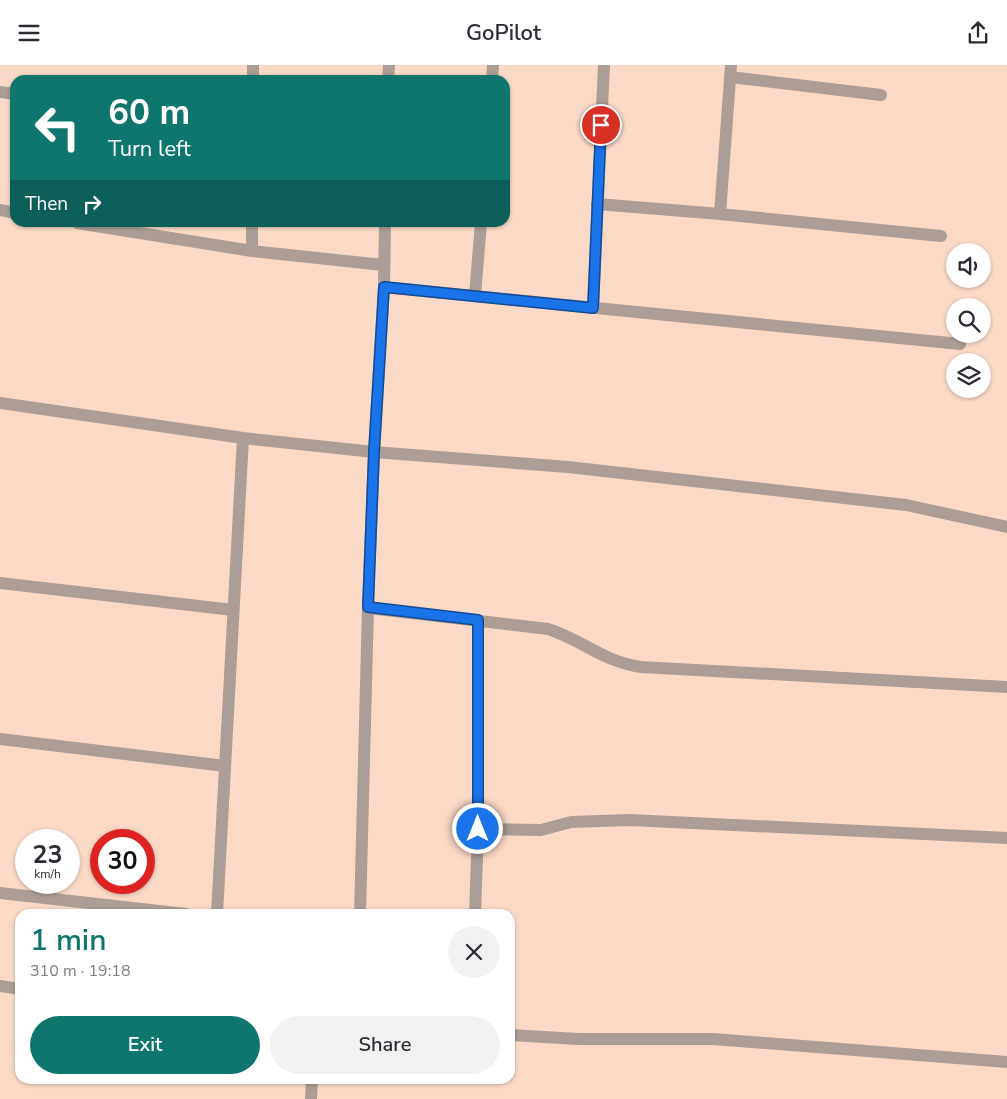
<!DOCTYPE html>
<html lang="en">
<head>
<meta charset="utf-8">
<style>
  body { margin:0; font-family:"Nunito Sans",sans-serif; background:#f2f2f3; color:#2b2b33; height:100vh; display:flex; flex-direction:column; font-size:19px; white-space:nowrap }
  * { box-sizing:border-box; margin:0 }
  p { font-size:16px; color:#7c7c81 }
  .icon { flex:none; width:28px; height:28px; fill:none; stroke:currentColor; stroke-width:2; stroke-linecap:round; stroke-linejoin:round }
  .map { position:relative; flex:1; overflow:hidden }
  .sheet { position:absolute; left:15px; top:844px; width:500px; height:175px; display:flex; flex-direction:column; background:#fff; border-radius:15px; box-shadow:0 1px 4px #0004 }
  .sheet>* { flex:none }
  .banner { position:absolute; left:10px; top:10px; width:500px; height:152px; border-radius:15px; box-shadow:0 1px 4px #0004; background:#0f766e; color:#fff; overflow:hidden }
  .buttons { position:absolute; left:946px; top:178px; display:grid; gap:10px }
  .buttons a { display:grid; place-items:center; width:45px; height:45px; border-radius:50%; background:#fff; box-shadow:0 1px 4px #0004; font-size:25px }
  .speed { position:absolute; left:15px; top:764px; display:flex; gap:10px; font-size:25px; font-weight:700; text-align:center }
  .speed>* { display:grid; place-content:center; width:65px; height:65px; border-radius:50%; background:#fff; box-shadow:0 1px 4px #0004; line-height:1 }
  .speed small { font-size:12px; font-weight:400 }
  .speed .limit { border:8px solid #d22; background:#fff; color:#111 }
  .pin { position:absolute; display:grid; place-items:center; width:42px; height:42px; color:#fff; margin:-21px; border:2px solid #fff; border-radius:50%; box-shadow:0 1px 5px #0007 }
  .me { position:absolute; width:55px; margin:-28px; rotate:0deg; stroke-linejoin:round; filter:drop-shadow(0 0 4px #0008) }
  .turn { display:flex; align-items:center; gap:18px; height:105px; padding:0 15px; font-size:22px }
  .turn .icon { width:65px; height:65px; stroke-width:2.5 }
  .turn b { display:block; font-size:35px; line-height:42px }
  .then { display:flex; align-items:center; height:48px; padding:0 15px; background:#0003; gap:10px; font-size:19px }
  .round { display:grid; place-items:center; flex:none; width:52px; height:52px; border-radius:26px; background:#f2f2f3 }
  .summary { display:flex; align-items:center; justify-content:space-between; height:85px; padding:0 15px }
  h1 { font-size:30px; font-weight:600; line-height:38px; color:#0f766e }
  .button { display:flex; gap:10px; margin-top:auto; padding:10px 15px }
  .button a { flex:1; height:58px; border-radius:30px; background:#0f766e; color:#fff; font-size:20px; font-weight:600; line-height:58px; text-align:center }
  .button a+a { background:#f2f2f3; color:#2b2b33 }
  header { display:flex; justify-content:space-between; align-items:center; height:65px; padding:0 15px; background:#fff; font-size:22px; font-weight:600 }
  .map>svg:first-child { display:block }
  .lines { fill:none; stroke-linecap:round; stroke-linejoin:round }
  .street { stroke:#ac9e96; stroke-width:12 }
  .route-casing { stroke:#114b97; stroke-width:12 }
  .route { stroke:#1a73e8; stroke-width:9 }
</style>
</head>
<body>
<header><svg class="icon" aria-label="menu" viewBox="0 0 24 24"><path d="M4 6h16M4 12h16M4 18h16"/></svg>GoPilot<svg class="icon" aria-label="share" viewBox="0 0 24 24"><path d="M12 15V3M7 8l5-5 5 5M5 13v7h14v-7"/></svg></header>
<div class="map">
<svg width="1007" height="1034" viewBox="0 0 1007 1034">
  <rect width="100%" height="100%" fill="#fbd9c7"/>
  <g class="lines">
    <!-- street -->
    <path class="street" d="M253 0V15
      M730 12 881 30
      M388 15 389 0
      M492 15 493 0
      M0 27 15 29
      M597 139 720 149 941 171
      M0 145 15 148
      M720 149 731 0
      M77 158 252 186 383 200
      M252 186V158
      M384 222 960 279
      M475 230 481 158
      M593 243 604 0
      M0 338 243 373 374 387 568 402 906 440 1007 462
      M0 518 233 545
      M368 543 548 564C583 575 601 596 641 602L1007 622
      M0 674 225 701
      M478 764 541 765 571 757 630 755 1007 773
      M0 828 186 849
      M217 849 243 373
      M360 849 368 543 374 387 384 222 385 158
      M475 849 478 764V555
      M0 921 20 924
      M510 970 578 974H713L1007 997
      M311 1034 312 1014"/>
  </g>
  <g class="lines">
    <!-- route casing -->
    <g class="route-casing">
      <path id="route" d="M478 764V555L368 542 374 387 384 222 593 243 601 60"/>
    </g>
    <!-- route -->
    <use href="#route" class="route"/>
  </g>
</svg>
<div class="buttons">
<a><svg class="icon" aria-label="sound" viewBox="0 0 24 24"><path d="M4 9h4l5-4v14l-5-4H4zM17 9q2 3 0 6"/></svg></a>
<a><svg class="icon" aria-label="search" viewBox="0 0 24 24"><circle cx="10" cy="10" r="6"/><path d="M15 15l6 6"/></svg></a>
<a><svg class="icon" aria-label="layers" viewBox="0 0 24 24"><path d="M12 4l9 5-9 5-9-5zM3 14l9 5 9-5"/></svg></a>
</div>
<div class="speed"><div>23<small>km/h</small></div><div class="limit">30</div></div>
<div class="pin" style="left:601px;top:60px;background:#d93025"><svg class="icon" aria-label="arrive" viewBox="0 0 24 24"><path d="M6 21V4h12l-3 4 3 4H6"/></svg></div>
<svg class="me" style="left:478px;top:764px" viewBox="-20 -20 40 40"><circle r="17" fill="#1a73e8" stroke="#fff" stroke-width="3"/><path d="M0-11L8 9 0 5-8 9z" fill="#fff"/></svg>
<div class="banner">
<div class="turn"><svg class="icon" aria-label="left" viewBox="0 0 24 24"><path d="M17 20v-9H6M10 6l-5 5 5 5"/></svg><div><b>60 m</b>Turn left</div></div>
<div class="then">Then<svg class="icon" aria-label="right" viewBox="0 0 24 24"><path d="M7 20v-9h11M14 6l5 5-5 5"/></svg></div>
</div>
<section class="sheet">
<div class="summary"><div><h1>1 min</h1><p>310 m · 19:18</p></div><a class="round"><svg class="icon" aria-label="close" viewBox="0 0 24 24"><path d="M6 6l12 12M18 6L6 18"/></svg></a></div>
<div class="button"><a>Exit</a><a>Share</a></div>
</section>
</div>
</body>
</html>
